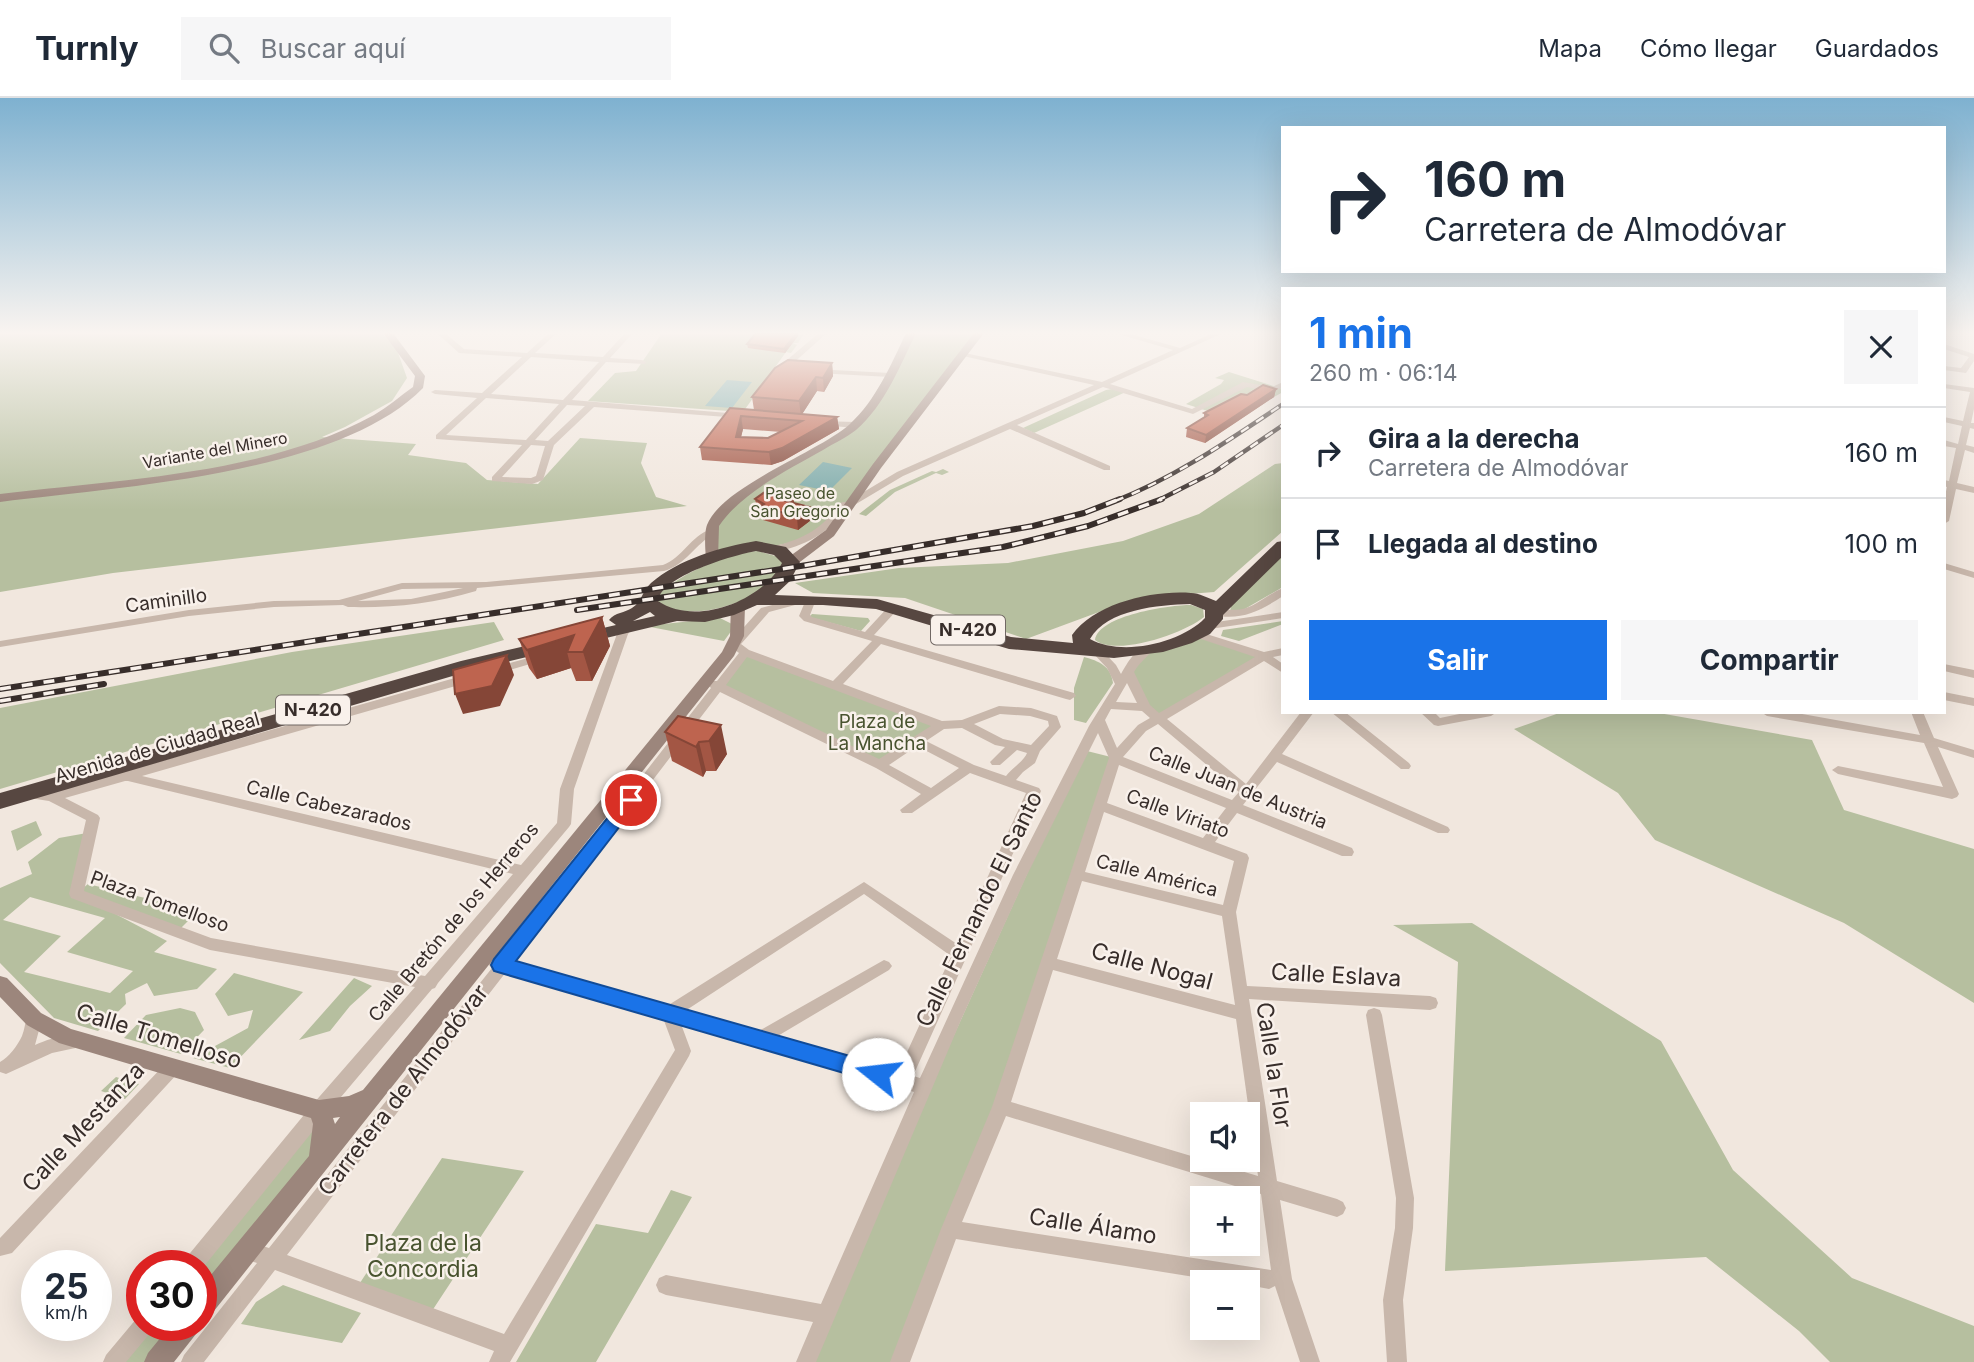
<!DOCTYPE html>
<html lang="es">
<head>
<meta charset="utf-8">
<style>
  body { margin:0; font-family:Inter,sans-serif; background:#f6f6f7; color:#1f2937; height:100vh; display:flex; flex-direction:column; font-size:26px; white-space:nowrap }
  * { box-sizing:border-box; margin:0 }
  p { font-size:23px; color:#747a83 }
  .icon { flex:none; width:38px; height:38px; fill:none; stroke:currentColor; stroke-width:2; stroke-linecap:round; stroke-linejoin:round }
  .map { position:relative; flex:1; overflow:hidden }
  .sheet { position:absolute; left:1281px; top:189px; width:665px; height:427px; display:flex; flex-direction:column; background:#fff; border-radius:0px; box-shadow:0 7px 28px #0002 }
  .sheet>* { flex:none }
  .top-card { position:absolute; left:1281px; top:28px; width:665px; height:147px; border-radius:0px; box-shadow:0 7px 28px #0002; background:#fff; color:#1f2937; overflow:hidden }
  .buttons { position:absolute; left:1190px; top:1004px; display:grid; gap:14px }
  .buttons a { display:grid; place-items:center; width:70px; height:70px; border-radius:0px; background:#fff; box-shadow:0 7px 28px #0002; font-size:35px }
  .speed { position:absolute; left:21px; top:1152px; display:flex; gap:14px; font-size:35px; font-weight:700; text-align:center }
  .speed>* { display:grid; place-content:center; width:91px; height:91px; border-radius:50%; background:#fff; box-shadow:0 7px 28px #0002; line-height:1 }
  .speed small { font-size:18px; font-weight:400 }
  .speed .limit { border:10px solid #d22; background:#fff; color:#111 }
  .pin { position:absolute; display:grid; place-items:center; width:60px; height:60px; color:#fff; margin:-30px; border:4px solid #fff; border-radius:50%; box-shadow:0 2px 7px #0007 }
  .me { position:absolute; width:77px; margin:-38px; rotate:286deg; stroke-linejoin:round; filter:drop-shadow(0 0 5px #0008) }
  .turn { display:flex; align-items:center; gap:24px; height:147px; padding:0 28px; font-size:32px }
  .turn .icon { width:91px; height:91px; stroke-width:2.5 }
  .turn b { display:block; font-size:49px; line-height:60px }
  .round { display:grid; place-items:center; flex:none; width:74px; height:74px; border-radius:0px; background:#f6f6f7 }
  .overview { display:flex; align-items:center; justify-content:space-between; height:119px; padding:0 28px }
  h1 { font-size:42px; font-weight:700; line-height:52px; color:#1a73e8 }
  .primary-button { display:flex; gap:14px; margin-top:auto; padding:14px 28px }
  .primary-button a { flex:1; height:80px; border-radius:0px; background:#1a73e8; color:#fff; font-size:28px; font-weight:700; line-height:80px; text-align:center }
  .primary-button a+a { background:#f6f6f7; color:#1f2937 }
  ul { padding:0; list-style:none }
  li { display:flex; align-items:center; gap:21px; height:91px; padding:0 28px; border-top:2px solid #e0e1e3 }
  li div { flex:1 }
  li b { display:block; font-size:26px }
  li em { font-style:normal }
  header { display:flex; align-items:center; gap:42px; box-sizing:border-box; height:98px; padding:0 35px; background:#fff; border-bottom:2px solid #e0e1e3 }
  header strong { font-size:33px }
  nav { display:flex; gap:38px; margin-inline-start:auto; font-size:24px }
  .search { width:490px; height:63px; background:#f6f6f7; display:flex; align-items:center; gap:18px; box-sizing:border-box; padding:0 24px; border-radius:0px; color:#747a83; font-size:26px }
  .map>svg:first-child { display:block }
  .green { fill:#b6bf9f; fill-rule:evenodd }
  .water { fill:#7facab }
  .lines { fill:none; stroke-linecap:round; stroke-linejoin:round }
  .street { fill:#c8b7ab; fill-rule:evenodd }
  .secondary { fill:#9c867c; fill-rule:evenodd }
  .highway { fill:#574741; fill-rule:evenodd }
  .rail-far1-casing { stroke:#372d2a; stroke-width:4.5 }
  .rail-casing { stroke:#372d2a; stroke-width:6 }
  .rail-far1 { stroke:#f9f1eb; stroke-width:2.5; stroke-dasharray:9; stroke-linecap:butt }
  .rail { stroke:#f9f1eb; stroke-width:3.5; stroke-dasharray:11; stroke-linecap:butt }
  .wall { fill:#a35644; fill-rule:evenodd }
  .shaded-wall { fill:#854637 }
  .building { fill:#be644f; stroke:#854637; stroke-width:2; fill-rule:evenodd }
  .route { fill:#1a73e8; stroke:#114b97; stroke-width:2 }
  .labels { text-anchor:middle; stroke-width:5; stroke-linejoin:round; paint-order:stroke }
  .far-street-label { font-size:16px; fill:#372d2a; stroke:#f9f1eb }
  .far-park-label { font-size:16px; fill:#48532f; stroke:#f9f1eb }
  .shield { fill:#f9f1eb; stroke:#716864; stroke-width:2 }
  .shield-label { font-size:18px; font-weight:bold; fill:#372d2a }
  .street-label { font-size:19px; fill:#372d2a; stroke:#f9f1eb }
  .park-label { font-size:19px; fill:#48532f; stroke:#f9f1eb }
  .near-street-label { font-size:23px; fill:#372d2a; stroke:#f9f1eb }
  .near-park-label { font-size:23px; fill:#48532f; stroke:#f9f1eb }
</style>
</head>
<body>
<header>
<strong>Turnly</strong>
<div class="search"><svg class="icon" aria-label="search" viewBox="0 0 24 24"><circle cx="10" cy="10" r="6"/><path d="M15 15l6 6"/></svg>Buscar aquí</div>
<nav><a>Mapa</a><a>Cómo llegar</a><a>Guardados</a></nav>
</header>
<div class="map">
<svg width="1974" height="1264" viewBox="0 0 1974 1264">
  <rect width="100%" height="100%" fill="#f1e7de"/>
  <!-- green -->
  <path class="green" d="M0 235H382L397 252 407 280 392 303 345 329 322 339 416 346 408 357 466 365 487 382 538 386 580 340 647 345 641 365 656 399 687 408 113 475 0 494Z
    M662 235H785L803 237 798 245H793L797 247 791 255 786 254 743 314 588 303 615 275 636 273Z
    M911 235H979L846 405 808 441 712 461V428L735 405 859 323Z
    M1229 274 1283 291V294L1274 299 1220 317 1186 306 1221 286 1224 282 1215 280Z
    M1118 290 1128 293 1034 335 1023 330 1106 292Z
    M1283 365V433L1214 494 1137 500 1026 541 905 500 813 495 795 485 899 470 1008 465 1123 443 1199 416 1275 366Z
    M943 371 949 374 942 377 936 375 895 394 866 418 859 416 890 392 932 373 936 374Z
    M758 453 779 459 783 465C773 502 687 529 658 503V496C684 475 724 455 758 453Z
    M1283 457V489L1243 512 1230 514 1231 508Z
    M1191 507 1203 511 1204 519C1185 535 1117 559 1095 542 1099 517 1170 507 1191 507Z
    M812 516 868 520 870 523 861 533 809 519Z
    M720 520 732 526V532L724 543 645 528Z
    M1283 523V526L1239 543 1221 538 1223 532Z
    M494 524 504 542 0 691V610L292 554Z
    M1196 536 1264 558 1159 619 1145 609 1129 576 1136 561Z
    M745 554 941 627 880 667 718 588Z
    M1084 559C1099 563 1111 568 1113 585L1086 625 1074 622V590Z
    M1562 614H1653L1812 642 1844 712 1974 751V905L1844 825 1655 742 1618 695 1514 631Z
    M1083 652 1115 660 906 1264H806Z
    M36 723 42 737 17 753 11 733Z
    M87 735 76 796 88 786 198 813 178 833 81 798 167 843 154 854 217 871 197 891 154 898 147 885 125 896 126 906 98 933 54 920 0 865V790L32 776 28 764 59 740ZM30 799 105 820 67 854 133 873 110 895 24 874 61 838 3 822Z
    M1472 825 1661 943 1733 1072 1852 1180 1974 1228V1264H1830L1799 1233 1706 1159 1445 1173 1458 864 1393 827Z
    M234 875 303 894 230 970 193 960 248 930 253 912 228 918 215 896Z
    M354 880 372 888 350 908 330 933 299 942Z
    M180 910 195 914 204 932 181 956 124 940 146 917Z
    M116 979 139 986 125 1001 101 993Z
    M319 1012 324 1042 201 1209V1167H193Z
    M442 1060 524 1073 428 1219 356 1191Z
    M671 1092 692 1099 596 1264H516L596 1126 648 1135Z
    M283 1187 361 1215 342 1245 241 1226 256 1204Z
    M144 1227H187L157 1264H113Z"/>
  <!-- water -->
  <path class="water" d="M727 282 752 284 732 310 705 308Z
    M823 364 852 370 829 393 799 387Z"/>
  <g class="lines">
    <!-- street -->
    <path class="street" d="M437 235H445L464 251 527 255 549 235H557L535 255 603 259 625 235H633L610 260 642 262 646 264 645 266 606 264 572 302 740 316 744 318 740 320 594 309 554 347 543 382 532 386 492 383V379L522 347 436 341V337L477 300 435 296 431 294 435 292 482 295 522 259 459 255ZM531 259 599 264 563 302 491 296ZM486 300 559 306 526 342 446 337ZM567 307 585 308 548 343 535 342ZM531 347 545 348 536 378 531 380 502 379Z
      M819 235H827L781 276H775V272Z
      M1115 235H1127L1180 250 1213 235H1223L1110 286 1192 311 1243 284 1272 289 1283 284V289L1273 294 1247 289 1193 316 1103 289 1017 327 1110 368V372H1104L1010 331 903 378 851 409 847 410C827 436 806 448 774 454L769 451 770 449C805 441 820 432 842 404H847L897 374 1094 287 963 258H960V254L1102 284 1173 252Z
      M1944 246 1974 256V263L1966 275 1944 272V268L1961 270 1969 259 1944 251Z
      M814 271 890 275 894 277 890 279 817 275H814Z
      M1944 286 1974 290V311L1971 325H1974V331L1970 330 1966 347 1974 349V355L1965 352 1957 385 1974 389V395L1956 391 1949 423 1944 426V402L1947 389 1944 388V382L1949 383 1956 350 1944 348V342L1958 346 1962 328 1944 324V319L1963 323 1970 294 1944 290Z
      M818 323 856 324 860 327 856 330 821 327 817 325Z
      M711 431 714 432V436C695 446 686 467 664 473L477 490 476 493C433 506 392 510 348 509L343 507 274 509 189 518 0 549V543L189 512 274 503 339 502 402 485 486 484 663 467C682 460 691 438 711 431ZM463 490 411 501 358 503 402 491Z
      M1944 465 1974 474V480L1944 471Z
      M1283 490V498C1260 513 1241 523 1213 517L1212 515C1221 509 1235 514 1246 510 1259 506 1270 495 1283 490Z
      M810 501 815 504 810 517 812 519 865 534 890 507H898L899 509 898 511 874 537 1074 595 1076 598 1070 602 1066 601 881 546 843 586 942 623 962 622 999 608 1031 610 1057 618 1061 629 1040 653 1035 665 1023 674 1016 682 1039 690 1041 693 913 978 920 980 1013 777 1089 628 1115 586 1107 570 1091 553 1093 551H1101L1116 567 1121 576C1128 564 1137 547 1152 549L1154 551C1147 559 1139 565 1134 574L1150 607 1159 615 1255 559 1192 538 1190 536 1192 534H1200L1264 554 1283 550V557L1273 559 1283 566V575L1264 563 1167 621 1246 686 1301 614H1314L1282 656 1448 729 1450 732 1448 735H1438L1277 664 1243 707 1352 750 1354 754 1352 758H1342L1237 715 1215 744 1247 756 1249 760 1236 814 1247 888 1430 898 1436 900 1438 905 1436 910 1430 912 1249 901 1277 1083 1337 1101 1343 1104 1346 1110 1343 1116 1337 1119 1280 1102 1292 1181 1320 1264H1300L1275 1188 1269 1191 1248 1187V1185H1232L956 1141 910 1264H890L941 1131 992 1009 1109 660 1098 635 1027 777 961 922 816 1264H796L813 1224 666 1197 659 1194 656 1187 659 1180 666 1177 821 1206 914 994 681 926 691 953 689 958 510 1264H489L494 1253 275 1172 204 1264H181L184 1257 257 1165 240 1159 238 1152 240 1145 247 1143 269 1150 492 870 487 865 490 861 495 859 500 860 711 590 707 586 709 583H717L739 555 728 547 761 510 791 502 796 505 795 507 769 514 741 546 749 552 833 583 872 543 804 523 799 518 805 504ZM747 559 931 628 879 661 726 587ZM1127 585 1137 605 1116 604ZM720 594 876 670 921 696 900 712 902 715H912L970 675 1026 695 957 846 864 784 667 908 514 864ZM1111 611 1142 613 1150 620 1138 627 1117 650 1105 622ZM1000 616 1030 618 1048 623 1049 628 1031 647 1003 641 974 626ZM1158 626 1239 694 1232 702 1123 659 1146 633ZM962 630 995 647 1005 649 990 664 992 667H1000L1017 652 1027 655C1025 662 1011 671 1006 678L974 667 926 643 944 631ZM917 648 959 670 931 690 889 667ZM1119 667 1226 710 1203 740 1107 705ZM1104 714 1234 763 1223 807 1085 774ZM1082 783 1222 818 1235 907 1057 861ZM864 796 951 858 898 974 776 939 889 872 892 868 889 864 884 862 757 934 685 913ZM1053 872 1236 921 1258 1078 1011 1004ZM506 874 663 920 675 952 504 1236 287 1157ZM1006 1018 1261 1096 1271 1172 962 1124Z
      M1283 514V520L1210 531 1205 528 1210 525Z
      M628 526 633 529 628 536 574 691 571 726 569 729 438 885 435 890 432 891 325 1018 201 1172V1167H184L186 1160 313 1006 415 889 210 852 71 800 69 796 86 722 49 703 23 699 21 696 23 693 28 691 52 694 469 576 473 577 475 580 473 583 142 678 521 767 557 725 560 691 617 536 624 527ZM125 683H128L513 776 425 878 211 840 84 793 100 720 98 717 65 700Z
      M543 556 547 557 549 559 547 561 496 576 490 572 492 570Z
      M1944 566 1974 572V580L1944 573Z
      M1944 594 1974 600V608L1944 602Z
      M1331 614H1345L1409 665 1411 668 1409 671H1401Z
      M1420 614H1434L1440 620 1469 614H1497L1491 618 1438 628 1434 627Z
      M1761 614H1791L1920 637 1911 614H1923L1934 640 1974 652V660L1938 649 1959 696 1957 699 1952 701 1838 676 1832 672 1838 668 1943 689 1924 645 1767 618Z
      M1374 910 1380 912 1382 917 1414 1100 1413 1130 1403 1202 1407 1264H1387L1383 1202 1395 1130 1396 1100 1366 917 1368 912Z
      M34 914 40 916 42 921 35 947C48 941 66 935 80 939L82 944 80 949 52 955 6 976 0 974V964C8 960 18 947 22 938 25 931 25 923 28 916Z
      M172 963 178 965 180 970 178 975 12 1155 0 1158V1140L166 965Z
      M142 1218V1227H154L151 1234 126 1264H103L106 1257 137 1220Z"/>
    <!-- secondary -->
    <path class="secondary" d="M383 235H393L425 278 423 290C338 377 117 389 0 404V396C121 381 265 377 374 317 388 309 400 298 413 289L415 278Z
      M906 235H916C900 268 885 307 856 332 846 340 834 345 823 352 788 372 742 394 719 428L718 461 712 465 707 464C705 457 704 435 707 427 722 388 819 354 850 326 876 302 891 267 906 235Z
      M974 235H984L881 370 834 438 796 467H786V461L826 432 873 366Z
      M738 504 745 508 744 538 734 558 210 1218 201 1222V1189L309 1058 313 1026 311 1020 59 945 27 927 0 899V878L7 880 41 915 71 931 319 1002 349 998 363 992 722 554 730 538 731 508ZM340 1019 335 1026 333 1020Z
      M171 1227H200L196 1236 174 1264H144L148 1255Z"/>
    <!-- highway -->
    <path class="highway" d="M756 443 786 449 800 464 790 483 775 497 877 501 1011 539 1073 545 1072 537C1095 505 1153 492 1191 495 1199 495 1208 500 1216 503L1277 444 1283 443V458L1223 517V521L1210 536 1192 545 1163 554 1114 560 1009 551 876 511 823 507H757L734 517 705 524 677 523 473 572 0 711V695L461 563 616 527 609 522C615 514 625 515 632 510 642 504 642 493 651 485 679 461 721 449 756 443ZM756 453 774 457 782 465C762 503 696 529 658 503 661 478 734 457 756 453ZM1190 506 1205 512V520C1181 545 1122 559 1090 541 1107 511 1159 507 1190 506ZM650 514 655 518 633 523Z"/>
    <!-- rail-far1 casing -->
    <g class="rail-far1-casing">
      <path id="rail-far1" d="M1115 403C1176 379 1229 342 1283 306
        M1157 403 1214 374 1283 327"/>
    </g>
    <!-- rail casing -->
    <g class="rail-casing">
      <path id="rail" d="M577 512 1003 449 1088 428 1162 401
        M0 591 807 467 1033 428 1084 415 1120 401
        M0 603 104 586"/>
    </g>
    <!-- rail-far1 -->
    <use href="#rail-far1" class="rail-far1"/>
    <!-- rail -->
    <use href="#rail" class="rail"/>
  </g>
  <!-- wall -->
  <path class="wall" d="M798 238 785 255 748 250 747 246Z
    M832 265 833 278 824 294 817 293 802 316 837 319 839 331 783 363 771 367 702 362 700 349 730 310 754 312 752 299ZM743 331 781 334 768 340 741 339Z
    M1276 291 1274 299 1205 345 1186 339 1187 330 1204 319V315L1247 297Z
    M793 397 794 405 811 422 798 432 763 422V418L758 415 755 401Z
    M602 519 610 548 592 583H576L571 570 537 581 529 570 519 541Z
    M678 618 727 656 716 673H706L703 679 672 663 665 634Z"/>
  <!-- shaded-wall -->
  <path class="shaded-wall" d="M797 235H798V238L785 255 784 251Z
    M832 265 833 278 824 294 823 280Z
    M816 279 817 293 801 318 799 303Z
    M1276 291 1274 299 1205 345 1206 337Z
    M741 318 743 331 738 351 736 339Z
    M837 319 839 331 783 363 771 367 769 354Z
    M793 397 795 411 786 403Z
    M809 409 811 422 798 432 797 419Z
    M602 519 610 548 592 583 583 554Z
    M574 537 567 554 571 570 537 581 527 552Z
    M507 557 514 577 500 608 463 616 455 596Z
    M721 627 727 656 716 673 709 643Z
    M699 644 706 673 703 679 696 649Z"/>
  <!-- building -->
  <path class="building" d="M756 235H797L784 251 747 246Z
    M788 262 832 265 823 280 816 279 799 303 752 299 775 270Z
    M1263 287 1276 291 1206 337 1187 330 1208 317 1204 315 1241 296 1247 297Z
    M730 310 837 319 782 350 769 354 700 349ZM741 318 802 323 768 340 736 339Z
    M769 391 793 397 786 403 809 409 797 419 761 408 764 406 755 401Z
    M602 519 583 554H567L574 537 527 552 519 541Z
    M507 557 492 588 455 596 453 572Z
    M678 618 721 627 709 643 699 644 696 649 665 634Z"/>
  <!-- sky -->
  <linearGradient id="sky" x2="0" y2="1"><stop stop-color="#7eb1d0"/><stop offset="0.57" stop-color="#f9f4f0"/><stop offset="1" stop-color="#f9f4f0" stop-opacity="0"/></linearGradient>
  <rect width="1974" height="412" fill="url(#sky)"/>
  <!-- route -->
  <path class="route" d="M631 696 637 698 640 702 637 706 516 863 878 966 885 969 889 976 885 983 878 985 494 873 491 867 494 861 625 698Z"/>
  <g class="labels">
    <!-- far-street labels -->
    <g class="far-street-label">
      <text transform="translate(215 352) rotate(-10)" y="6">Variante del Minero</text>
    </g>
    <!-- far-park labels -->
    <g class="far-park-label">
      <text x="800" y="401">Paseo de<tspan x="800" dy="18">San Gregorio</tspan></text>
    </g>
    <!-- shield labels -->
    <g class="shield">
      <rect x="931" y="517.5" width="74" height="29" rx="5"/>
      <rect x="276" y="597.5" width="74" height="29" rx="5"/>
    </g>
    <g class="shield-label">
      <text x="968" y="538">N-420</text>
      <text x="313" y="618">N-420</text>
    </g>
    <!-- street labels -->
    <g class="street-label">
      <text transform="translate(166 502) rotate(-8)" y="7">Caminillo</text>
      <text transform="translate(157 649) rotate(-16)" y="7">Avenida de Ciudad Real</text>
      <text transform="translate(1238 689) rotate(22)" y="7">Calle Juan de Austria</text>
      <text transform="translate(329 707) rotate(13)" y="7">Calle Cabezarados</text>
      <text transform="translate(1178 715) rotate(20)" y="7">Calle Viriato</text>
      <text transform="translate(1157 777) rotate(14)" y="7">Calle América</text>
      <text transform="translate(160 803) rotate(20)" y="7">Plaza Tomelloso</text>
      <text transform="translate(453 824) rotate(-50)" y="7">Calle Bretón de los Herreros</text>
    </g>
    <!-- park labels -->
    <g class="park-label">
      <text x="877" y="630">Plaza de<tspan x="877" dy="22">La Mancha</tspan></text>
    </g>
    <!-- near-street labels -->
    <g class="near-street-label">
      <text transform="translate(979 811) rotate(-64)" y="8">Calle Fernando El Santo</text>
      <text transform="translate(1152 868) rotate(15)" y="8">Calle Nogal</text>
      <text transform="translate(1336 877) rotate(3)" y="8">Calle Eslava</text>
      <text transform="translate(159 938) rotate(17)" y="8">Calle Tomelloso</text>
      <text transform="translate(1274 967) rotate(81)" y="8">Calle la Flor</text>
      <text transform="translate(403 992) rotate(-52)" y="8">Carretera de Almodóvar</text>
      <text transform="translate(83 1029) rotate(-47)" y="8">Calle Mestanza</text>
      <text transform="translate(1093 1128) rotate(9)" y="8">Calle Álamo</text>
    </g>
    <!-- near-park labels -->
    <g class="near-park-label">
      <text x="423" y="1153">Plaza de la<tspan x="423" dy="26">Concordia</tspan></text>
    </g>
  </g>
</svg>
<div class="buttons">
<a><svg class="icon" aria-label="sound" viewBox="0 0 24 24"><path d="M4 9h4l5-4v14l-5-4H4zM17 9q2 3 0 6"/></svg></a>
<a>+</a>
<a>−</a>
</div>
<div class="speed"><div>25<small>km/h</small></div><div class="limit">30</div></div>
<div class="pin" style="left:631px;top:702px;background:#d93025"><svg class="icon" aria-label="arrive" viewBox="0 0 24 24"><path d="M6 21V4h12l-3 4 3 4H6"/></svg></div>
<svg class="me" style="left:878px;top:976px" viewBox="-20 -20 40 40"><circle r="19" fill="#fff"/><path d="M0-13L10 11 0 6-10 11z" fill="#1a73e8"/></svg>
<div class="top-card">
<div class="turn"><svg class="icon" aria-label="right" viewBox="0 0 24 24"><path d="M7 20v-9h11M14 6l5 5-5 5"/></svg><div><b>160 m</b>Carretera de Almodóvar</div></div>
</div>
<section class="sheet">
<div class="overview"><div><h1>1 min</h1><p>260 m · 06:14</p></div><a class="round"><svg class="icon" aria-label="close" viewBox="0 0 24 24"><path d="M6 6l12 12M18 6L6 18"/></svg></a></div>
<ul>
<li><svg class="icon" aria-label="right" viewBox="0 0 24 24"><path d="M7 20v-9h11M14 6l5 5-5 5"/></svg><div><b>Gira a la derecha</b><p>Carretera de Almodóvar</p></div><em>160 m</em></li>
<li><svg class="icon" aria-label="arrive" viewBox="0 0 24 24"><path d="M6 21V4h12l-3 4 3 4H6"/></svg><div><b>Llegada al destino</b></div><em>100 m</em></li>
</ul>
<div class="primary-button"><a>Salir</a><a>Compartir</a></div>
</section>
</div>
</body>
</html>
